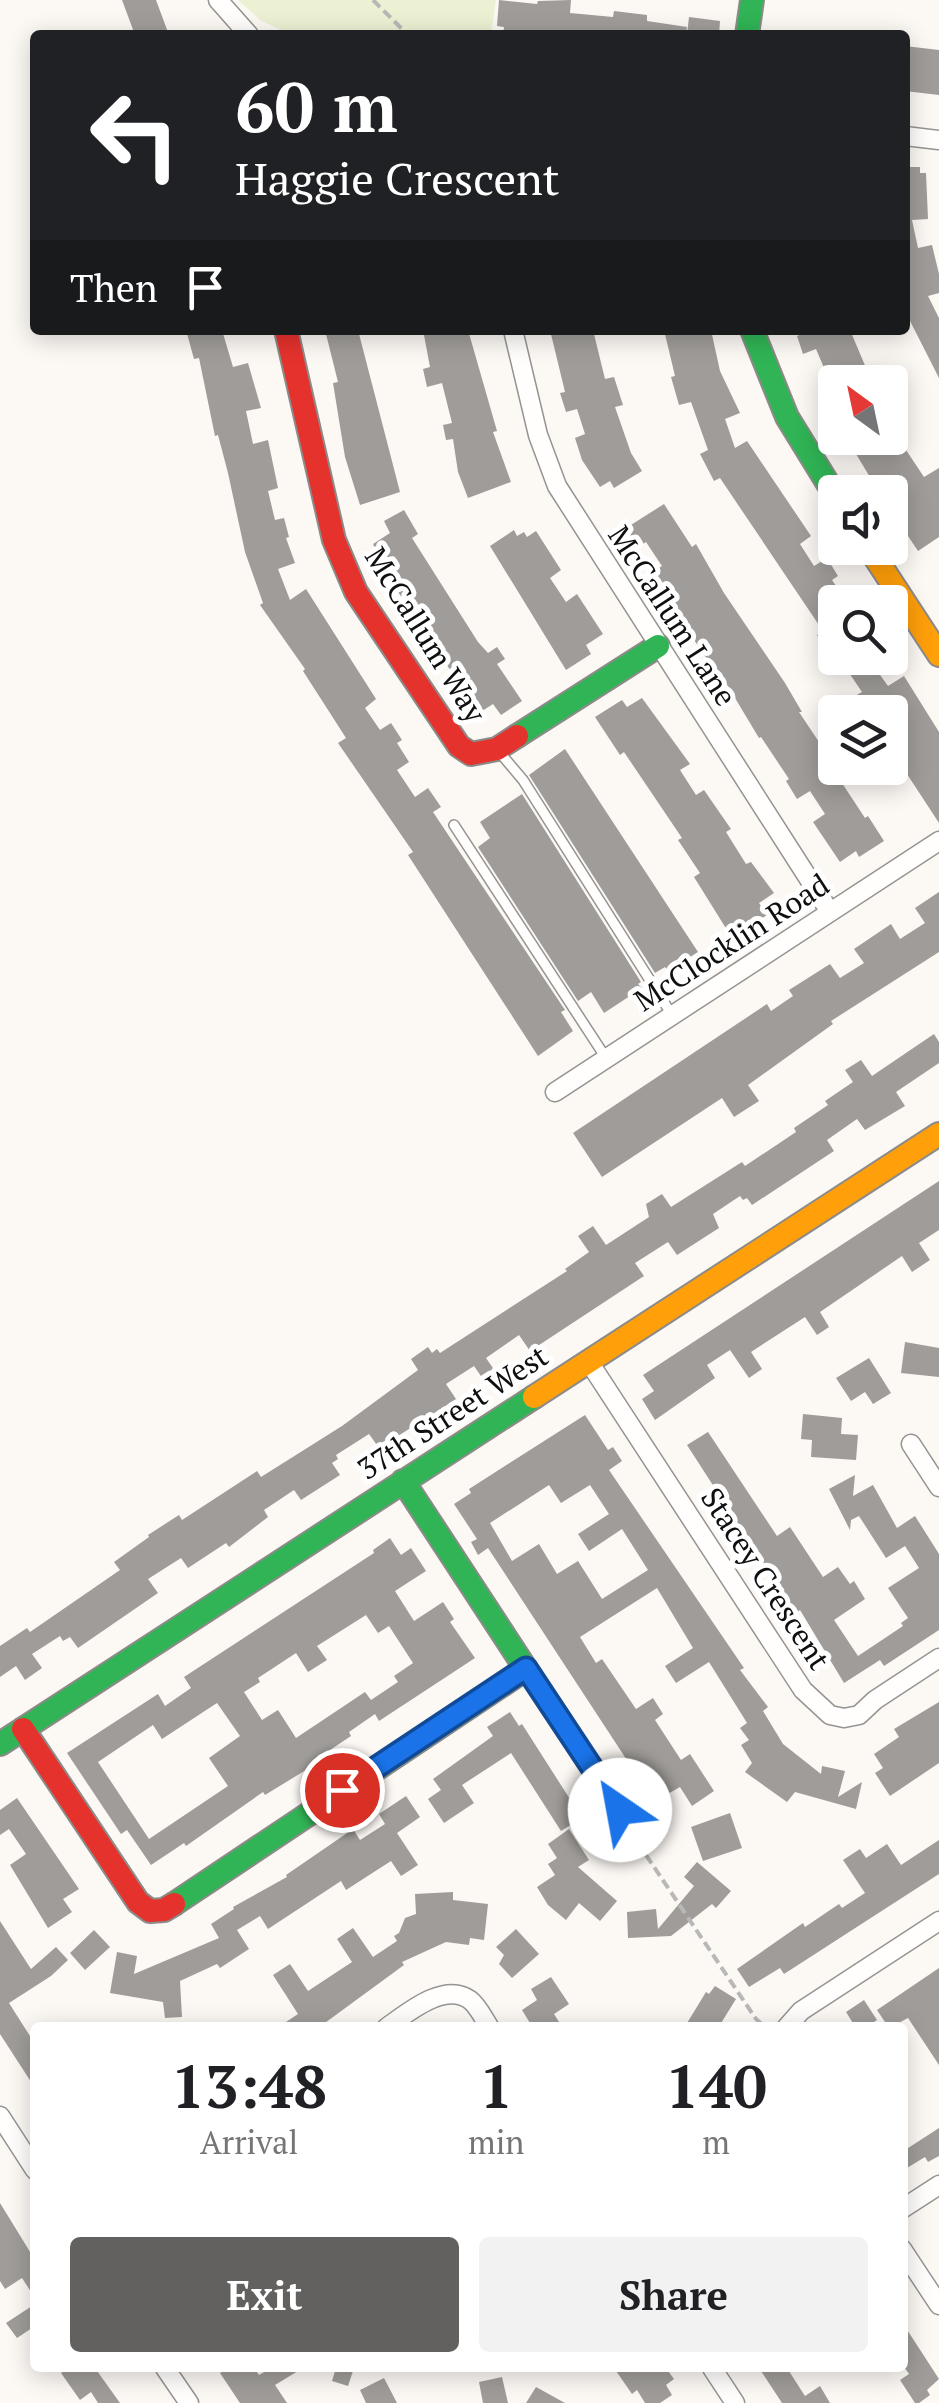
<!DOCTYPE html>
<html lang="en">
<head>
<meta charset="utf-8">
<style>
  body { margin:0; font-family:"PT Serif",serif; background:#f2f2f2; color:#202124; height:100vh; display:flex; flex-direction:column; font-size:38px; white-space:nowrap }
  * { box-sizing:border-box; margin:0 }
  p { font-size:32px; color:#757577 }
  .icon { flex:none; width:55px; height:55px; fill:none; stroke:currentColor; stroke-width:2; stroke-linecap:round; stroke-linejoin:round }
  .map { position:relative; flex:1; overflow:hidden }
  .drawer { position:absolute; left:30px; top:2022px; width:878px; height:350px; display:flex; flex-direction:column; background:#fff; border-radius:10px; box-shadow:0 5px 25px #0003 }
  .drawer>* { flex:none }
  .top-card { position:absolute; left:30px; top:30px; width:880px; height:305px; border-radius:10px; box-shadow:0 5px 25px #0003; background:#202124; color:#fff; overflow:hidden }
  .needle { width:65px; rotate:327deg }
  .controls { position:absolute; left:818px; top:365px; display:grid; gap:20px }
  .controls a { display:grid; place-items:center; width:90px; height:90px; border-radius:10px; background:#fff; box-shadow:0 5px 25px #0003; font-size:50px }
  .pin { position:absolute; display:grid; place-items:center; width:85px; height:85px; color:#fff; margin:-42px; border:5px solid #fff; border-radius:50%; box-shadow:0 2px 10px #0007 }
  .me { position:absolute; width:110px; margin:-55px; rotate:327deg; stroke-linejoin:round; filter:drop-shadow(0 0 8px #0008) }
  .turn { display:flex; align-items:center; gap:35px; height:210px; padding:0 40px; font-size:45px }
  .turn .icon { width:130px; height:130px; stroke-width:2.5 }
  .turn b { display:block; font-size:70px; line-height:85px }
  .then { display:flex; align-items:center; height:95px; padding:0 40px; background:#0003; gap:20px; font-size:38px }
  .eta { display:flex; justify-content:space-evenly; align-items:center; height:170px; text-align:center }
  .eta b { font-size:60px; font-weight:700; line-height:70px }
  .primary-button { display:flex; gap:20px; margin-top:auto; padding:20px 40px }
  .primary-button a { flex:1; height:115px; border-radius:10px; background:#62615f; color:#fff; font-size:40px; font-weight:700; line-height:115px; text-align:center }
  .primary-button a+a { background:#f2f2f2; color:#202124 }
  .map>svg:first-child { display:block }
  .green { fill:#ecf1d3 }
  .building { fill:#9f9c99; fill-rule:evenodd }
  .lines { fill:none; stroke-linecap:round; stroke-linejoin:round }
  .lane-casing { stroke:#969492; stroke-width:12 }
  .street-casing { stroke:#969492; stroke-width:21 }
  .fast-casing { stroke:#8c8b89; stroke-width:26 }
  .slow-casing { stroke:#8c8b89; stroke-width:26 }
  .jam-casing { stroke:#8c8b89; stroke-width:26 }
  .path { stroke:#b9b8b8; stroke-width:4; stroke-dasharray:10 5; stroke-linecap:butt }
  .lane { stroke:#fffefd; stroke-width:9 }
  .street { stroke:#fffefd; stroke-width:18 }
  .fast { stroke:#30b455; stroke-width:22 }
  .slow { stroke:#ff9f0a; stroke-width:22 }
  .jam { stroke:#e5322d; stroke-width:22 }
  .route-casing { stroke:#114b97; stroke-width:25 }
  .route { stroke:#1a73e8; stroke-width:18 }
  .labels { text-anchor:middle; stroke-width:10; stroke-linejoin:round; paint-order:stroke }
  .street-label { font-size:30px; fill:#0f0f0f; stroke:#fff }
</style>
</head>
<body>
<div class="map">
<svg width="939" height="2403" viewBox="0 0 939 2403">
  <rect width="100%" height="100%" fill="#fcf8f4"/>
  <!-- green -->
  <path class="green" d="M238 0H496L491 35H291L260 20Z"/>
  <!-- building -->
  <path class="building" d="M122 0H156L169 35H135Z
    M499 0 537 4 538 1 571 0 570 13 613 17 614 11 647 15V21L687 27 686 35H503L504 27 497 26Z
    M689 17 720 21 719 35H687Z
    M905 46 939 50V95L905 91Z
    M905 167H920V173H926L928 219 912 220 918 248 932 245 939 274V293L928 296 939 318V378L909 319 905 320Z
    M186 330H222L233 367 248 363 261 408 246 411 253 444 268 440 278 488 268 491 275 520 284 518 289 537 286 538 295 563 278 569 290 600 306 589 376 699 365 708 380 730 391 723 402 740 397 743 409 762 397 770 415 797 428 788 441 807 433 812 565 1010 561 1012 573 1031 538 1056 408 855 413 852 338 743 346 738 303 671 305 669 260 605 263 603 245 552 228 473 218 435 215 436 199 358 194 359Z
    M325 330H358L400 492 360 505 345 457 333 383 338 382Z
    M423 330H468L497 431 493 432 511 482 468 498 458 472 453 439 446 440 443 425 452 423 442 383 427 387 423 369 430 367Z
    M550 330H593L605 379 614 377 623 405 615 407 631 453 642 471 614 488 610 481 600 487 582 460 575 438 585 434 577 409 566 412 560 393 565 392Z
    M664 330H711L720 371 740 413 725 419 735 448 747 441 811 536 800 544 814 566 827 558 838 576 832 580 847 602H835V663L817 635 823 631 720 478 714 481 700 454 708 450 691 402 679 405 671 377 675 376Z
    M813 330H850L872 382H830L816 349 803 354 797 336Z
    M868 438H898L924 477 939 468V537L918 551 890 509V492H879L856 454 854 447Z
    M664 504 692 547 696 544 724 593 785 683 802 712H799L843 778 840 780 865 818 868 816 884 841 859 857 856 851 840 862 813 822 825 814 810 791 797 799 786 781 789 779 761 737 759 738 720 673 718 675 649 574 662 566 646 542 635 549 623 530Z
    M404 510 418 534 412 538 478 642 488 653 497 647 505 659 497 664 522 701 501 715 493 704 479 713 382 568 385 566 373 544 390 533 384 521Z
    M514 530 517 536 524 532 527 537 536 531 561 570 550 578 566 602 577 594 603 634 586 645 591 654 566 670 490 546Z
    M839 658H868L888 686 904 676 939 732V823L890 748V712H863L853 697 862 692Z
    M642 698 690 764 680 770 696 795 704 790 731 829 726 832 746 864 751 862 774 893 759 903 767 915 732 938 694 877 700 873 678 840 682 838 624 752 620 755 595 717 622 700 627 707Z
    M565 749 698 952 668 971 665 967 655 973 529 775Z
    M522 794 641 982 638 984 642 988 604 1013 591 992 578 1001 478 847 490 838 480 822Z
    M939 892V952L831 1021 833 1024 748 1085 759 1101 734 1117 722 1098 602 1177 573 1133 767 1004 771 1011 793 996 789 990 830 964 840 978 864 963 854 949 891 924 900 939 925 923 915 908Z
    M934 1034 939 1042V1063L896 1092 905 1106 865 1130 857 1119 827 1140 834 1151 752 1205 747 1198 743 1200 740 1196 713 1214 719 1228 677 1255 668 1242 635 1263 644 1276 530 1351 519 1335 486 1358 495 1371 483 1379 474 1366 446 1384 456 1399 439 1410 379 1448 369 1434 336 1455 338 1459 332 1463 340 1475 301 1500 294 1490 264 1510 268 1517 229 1547 226 1543 188 1568 181 1558 148 1579 158 1593 78 1648 70 1637 63 1641 60 1636 32 1654 42 1668 25 1680 16 1666 0 1677V1646L27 1628 30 1632 120 1570 114 1562 149 1537 148 1535 179 1515 182 1520 257 1471 261 1477 342 1426 418 1370 411 1359 428 1347 432 1353 437 1349 440 1353 567 1271 565 1269 589 1252 578 1236 593 1226 606 1245 649 1217 646 1204 662 1194 671 1207 742 1162 745 1166 796 1132 794 1128 828 1105 825 1101 853 1082 845 1070 861 1060 872 1076Z
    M939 1181V1230L919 1243 930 1260 912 1272 902 1256 820 1312 829 1327 817 1335 805 1317 751 1352 762 1369 749 1378 730 1350 707 1365 715 1378 655 1420 642 1399 654 1391 643 1375Z
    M905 1342 939 1348V1377L901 1373Z
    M869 1358 891 1393 873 1404 865 1392 851 1401 836 1378Z
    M803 1414 842 1418 841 1434 858 1435 856 1460 811 1457 812 1440 801 1439Z
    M585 1415 608 1450 613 1447 622 1461 609 1470 744 1668 740 1670 768 1707 763 1711 783 1744 821 1774 822 1766 845 1771 838 1797 862 1782 856 1809 795 1792 787 1802 745 1772 752 1763 741 1745 749 1740 740 1728 747 1723 709 1662 676 1683 665 1666 693 1648 657 1588 580 1637 596 1663 602 1659 636 1709 653 1698 663 1714 655 1720 681 1760 690 1754 714 1791 692 1806 680 1787 666 1795 647 1767 636 1774 488 1548 478 1555 471 1542 477 1539 454 1504 471 1493 469 1489ZM549 1485 561 1503 590 1485 609 1514 578 1534 589 1551 622 1529 648 1570 602 1599 578 1561 557 1574 539 1544 512 1561 490 1523Z
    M708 1432 777 1536 790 1527 823 1577 838 1567 850 1584 854 1581 865 1599 834 1620 858 1656 903 1626 901 1623 908 1618 888 1588 919 1568 905 1546 886 1558 859 1516 851 1520 850 1530 829 1489 855 1475 853 1496 873 1485 897 1528 915 1516 939 1554V1630L884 1666 880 1660 844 1683 800 1610 796 1613 776 1583 687 1445Z
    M390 1538 401 1555 411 1548 426 1571 395 1591 414 1621 443 1602 454 1619 450 1622 475 1658 379 1721 375 1714 349 1732 351 1736 330 1750 332 1754 265 1795 263 1792 186 1846 184 1843 151 1865 127 1830 121 1834 67 1753 158 1694 165 1706 191 1688 184 1677 374 1553 373 1550ZM366 1615 378 1633 389 1626 413 1663 394 1676 398 1682 371 1700 365 1692 296 1738 278 1710 262 1720 244 1692 260 1682 258 1678 296 1653 308 1672 327 1660 317 1646ZM217 1703 240 1736 209 1758 228 1786 149 1839 98 1762 153 1725 162 1739Z
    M939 1702V1763L890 1796 875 1773 883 1768 874 1754 899 1737 894 1729Z
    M510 1712 519 1726 522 1724 582 1818 561 1831 511 1753 462 1785 474 1803 444 1823 428 1799 441 1790 433 1779 493 1736 487 1727Z
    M406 1796 420 1817 397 1833 418 1865 401 1876 391 1861 346 1890 341 1881 268 1929 260 1916 237 1930 249 1949 220 1968 217 1964 180 1981 182 2017 165 2018 163 2002 110 1993 117 1952 137 1956 134 1974 219 1938 211 1924 234 1909 233 1907 287 1877 286 1875 353 1829 360 1840 385 1824 379 1814Z
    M17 1798 79 1889 63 1899 72 1912 48 1928 10 1865 26 1854 9 1829 0 1835V1810Z
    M730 1813 742 1848 703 1861 691 1827Z
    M569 1829 589 1860 578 1867 617 1901 600 1921 579 1903 566 1920 548 1905 537 1887 555 1875 548 1864 557 1858 548 1844Z
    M939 1840V1874L784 1974 780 1968 749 1987 737 1969 803 1923 805 1927 839 1904 842 1908 865 1893 843 1860 860 1849 866 1858 887 1844 901 1865Z
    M697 1862 731 1891 716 1908 712 1904 671 1936 628 1938 627 1912 656 1909 658 1929 694 1886 684 1877Z
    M453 1892V1900L488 1904 484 1940 470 1938 469 1945 446 1942 402 1962 404 1965 318 2028H277L298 2014 273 1975 290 1964 308 1991 352 1962 337 1939 353 1928 373 1957 397 1941 394 1936 399 1933 405 1918 416 1914 415 1894Z
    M0 1921 31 1969 56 1947 68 1960 51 1976 9 2003 35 2044V2088L0 2034Z
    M516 1929 539 1954 512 1978 499 1964 504 1955 496 1947Z
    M94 1930 110 1947 85 1970 70 1953Z
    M939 1968V2065L908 2018 889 2028 877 2010Z
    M551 1977 569 2004 554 2014 563 2028H533L522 2010 537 2000 531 1989Z
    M715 1986 736 1999 718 2028H684L706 1992 709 1994Z
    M864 2000 877 2020 865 2028H856L846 2012Z
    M939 2128V2156L928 2162 925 2157 902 2171V2152Z
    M0 2203 35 2260V2298L22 2278 5 2289 0 2281Z
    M35 2304V2326L17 2338 6 2323Z
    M902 2322 939 2379 927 2390 930 2395 919 2403H915L900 2380 909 2374 902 2364Z
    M69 2368H95L120 2403H98L91 2392 80 2400 61 2373Z
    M229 2368H254L259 2375 271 2368H303L275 2385 287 2403H240L220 2373Z
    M336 2368H354L348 2386 332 2381Z
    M614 2368H666L674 2379 666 2385 672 2395 660 2403H645L637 2390 632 2394Z
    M759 2368H787L805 2396 820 2386 830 2403H782Z
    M502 2377 508 2403H483L479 2382Z
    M384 2378 397 2403H366L360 2390Z
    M536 2387 565 2403H526Z"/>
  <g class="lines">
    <!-- lane casing -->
    <g class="lane-casing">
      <path id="lane" d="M501 754 523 780 672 1015
        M454 825 606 1058"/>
    </g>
    <!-- street casing -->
    <g class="street-casing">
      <path id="street" d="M218 0 249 35
        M905 136 939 140
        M513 330 538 435 557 486 830 912
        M555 1092 939 841
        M589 1362 803 1690 830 1715 844 1718 859 1715 875 1700 939 1658
        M911 1444 939 1487
        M526 1669 640 1841
        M386 2028C406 2014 444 1981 470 2000 478 2006 484 2019 490 2028
        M786 2028 801 2011 939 1921
        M0 2116 35 2170
        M902 2209 939 2185
        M902 2249 939 2305
        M165 2368 189 2403
        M712 2368 735 2403"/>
    </g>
    <!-- fast casing -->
    <g class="fast-casing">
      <path id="fast" d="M747 35 752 0
        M752 330 787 417 835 495
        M517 736 658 646
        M0 1744 534 1397
        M174 1904 526 1669 403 1481"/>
    </g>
    <!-- slow casing -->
    <g class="slow-casing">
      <path id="slow" d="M869 548 939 655
        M534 1397 939 1134"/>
    </g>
    <!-- jam casing -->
    <g class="jam-casing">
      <path id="jam" d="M286 330 334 540 356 592 459 746 471 754 497 749 517 736
        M23 1729 138 1902 150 1911 164 1910 174 1904"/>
    </g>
    <!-- path -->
    <path class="path" d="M373 0 408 35
      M646 1855 756 2019 766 2028"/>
    <!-- lane -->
    <use href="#lane" class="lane"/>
    <!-- street -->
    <use href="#street" class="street"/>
    <!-- fast -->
    <use href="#fast" class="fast"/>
    <!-- slow -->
    <use href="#slow" class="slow"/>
    <!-- jam -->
    <use href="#jam" class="jam"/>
  </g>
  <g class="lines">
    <!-- route casing -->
    <g class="route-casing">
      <path id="route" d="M342 1790 526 1668 620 1810"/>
    </g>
    <!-- route -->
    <use href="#route" class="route"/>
  </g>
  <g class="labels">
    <!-- street labels -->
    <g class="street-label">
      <text transform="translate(672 616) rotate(57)" y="10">McCallum Lane</text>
      <text transform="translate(425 635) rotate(58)" y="10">McCallum Way</text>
      <text transform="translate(732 943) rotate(-33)" y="10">McClocklin Road</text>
      <text transform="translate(453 1413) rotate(-33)" y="10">37th Street West</text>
      <text transform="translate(765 1579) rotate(57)" y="10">Stacey Crescent</text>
    </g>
  </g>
</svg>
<div class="controls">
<a><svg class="needle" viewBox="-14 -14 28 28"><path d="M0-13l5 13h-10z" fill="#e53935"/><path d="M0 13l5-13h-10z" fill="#757577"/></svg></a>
<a><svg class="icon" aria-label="sound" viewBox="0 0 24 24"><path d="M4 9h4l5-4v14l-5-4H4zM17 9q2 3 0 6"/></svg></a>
<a><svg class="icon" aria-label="search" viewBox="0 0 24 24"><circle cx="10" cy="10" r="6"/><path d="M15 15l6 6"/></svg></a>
<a><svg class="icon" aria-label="layers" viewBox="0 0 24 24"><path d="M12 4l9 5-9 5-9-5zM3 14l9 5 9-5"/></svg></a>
</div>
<div class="pin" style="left:342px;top:1790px;background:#d93025"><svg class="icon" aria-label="arrive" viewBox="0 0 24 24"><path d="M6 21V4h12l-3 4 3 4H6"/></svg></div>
<svg class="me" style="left:620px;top:1810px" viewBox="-20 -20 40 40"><circle r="19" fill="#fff"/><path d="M0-13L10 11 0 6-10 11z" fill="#1a73e8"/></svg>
<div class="top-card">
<div class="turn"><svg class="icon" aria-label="left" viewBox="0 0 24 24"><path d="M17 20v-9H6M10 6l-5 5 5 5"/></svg><div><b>60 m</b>Haggie Crescent</div></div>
<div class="then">Then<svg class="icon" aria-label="arrive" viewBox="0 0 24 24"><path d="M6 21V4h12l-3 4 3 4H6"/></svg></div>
</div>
<section class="drawer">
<div class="eta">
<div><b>13:48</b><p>Arrival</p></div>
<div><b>1</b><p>min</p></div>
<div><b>140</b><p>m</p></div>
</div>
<div class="primary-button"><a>Exit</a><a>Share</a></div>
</section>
</div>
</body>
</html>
